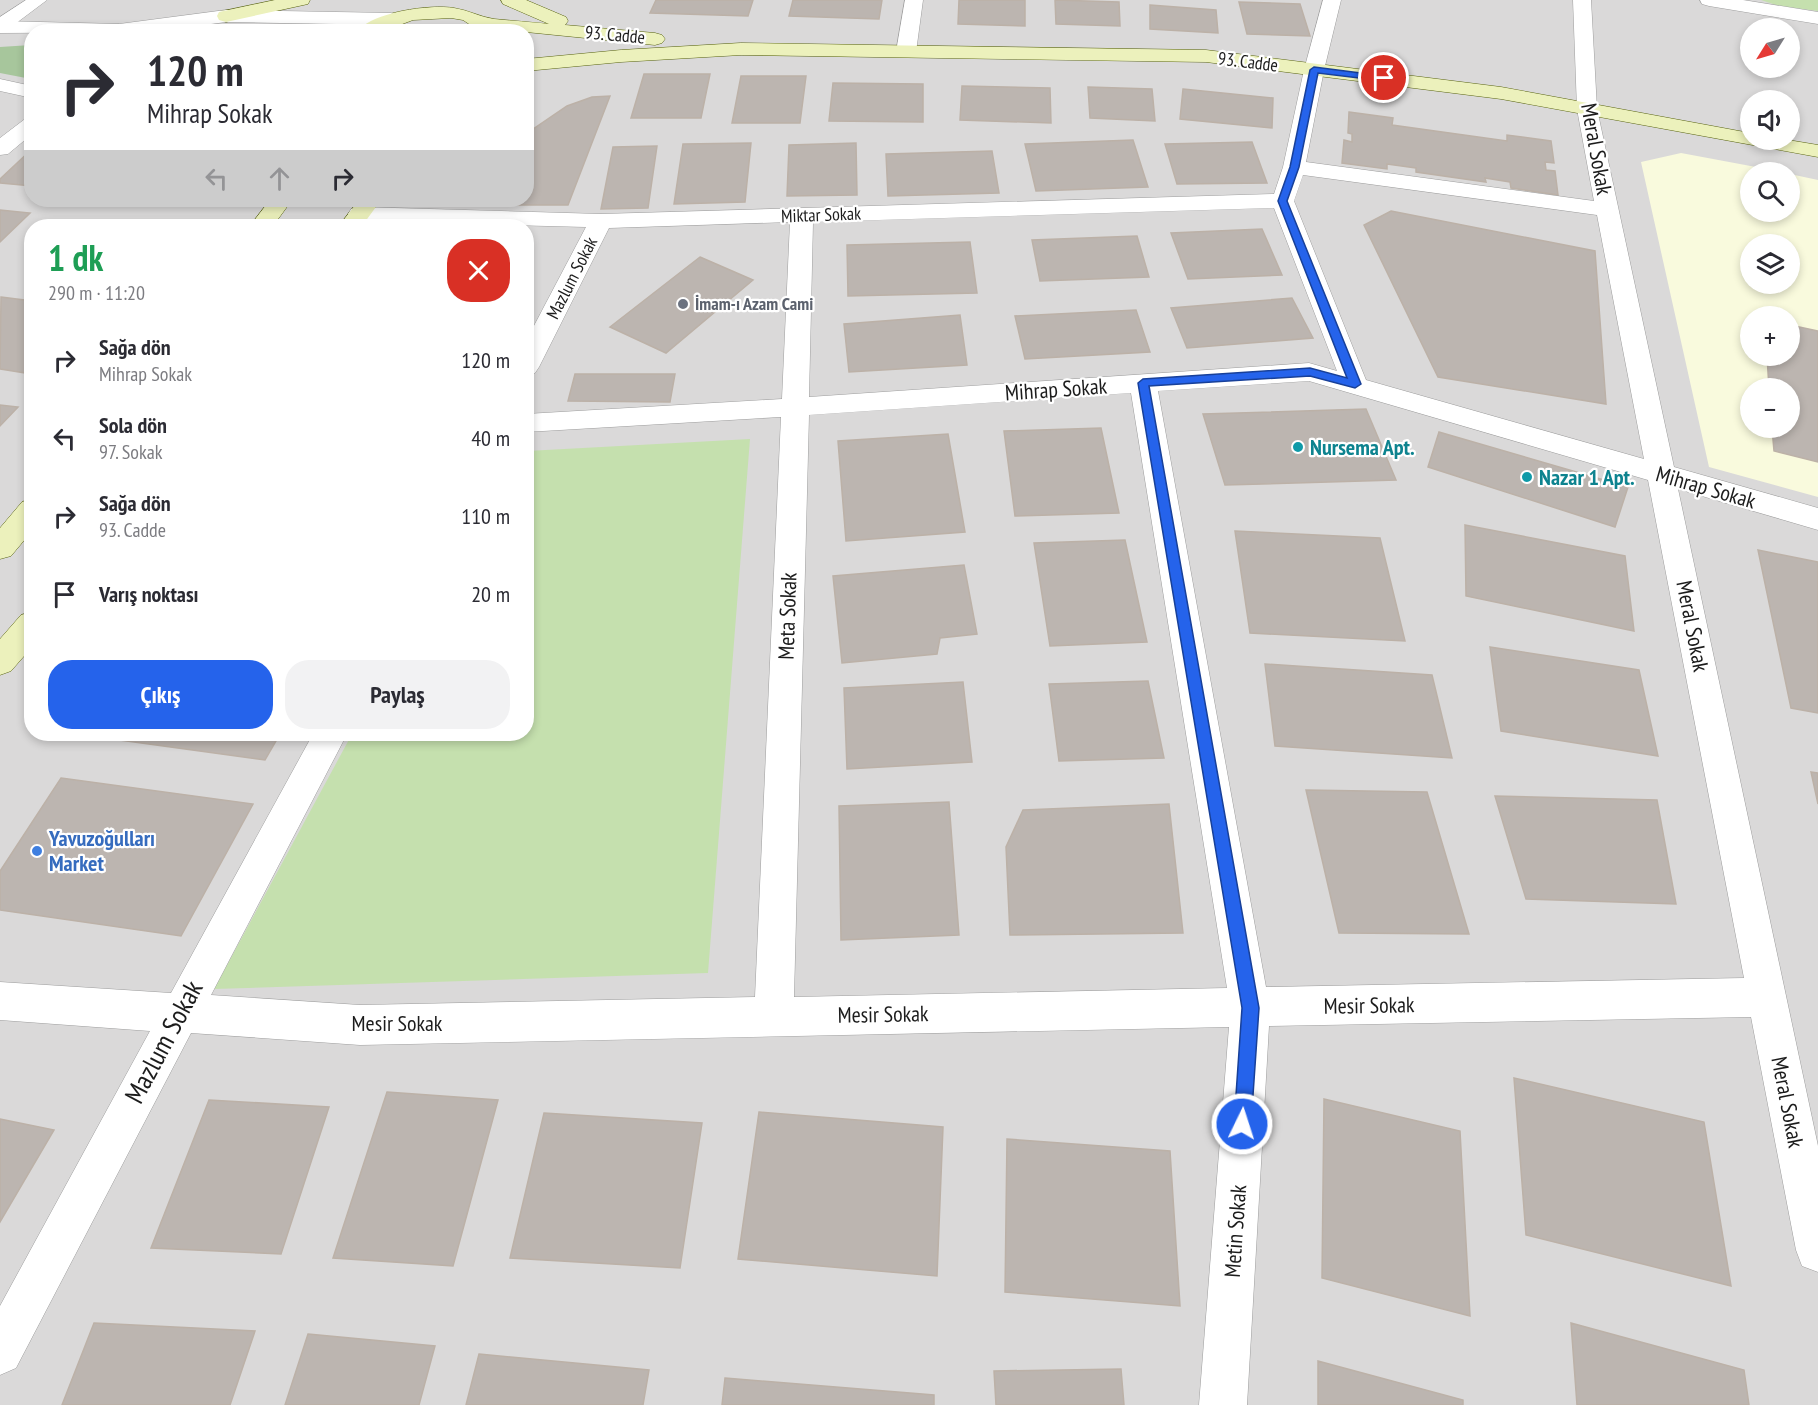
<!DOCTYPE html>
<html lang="tr">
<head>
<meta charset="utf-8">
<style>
  body { margin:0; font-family:"PT Sans Narrow",sans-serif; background:#f2f2f3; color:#2b2b33; height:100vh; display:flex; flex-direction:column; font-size:22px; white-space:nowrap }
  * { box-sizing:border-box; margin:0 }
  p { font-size:20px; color:#7c7c81 }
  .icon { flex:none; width:33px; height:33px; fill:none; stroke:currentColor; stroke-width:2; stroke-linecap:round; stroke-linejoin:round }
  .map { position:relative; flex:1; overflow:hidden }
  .drawer { position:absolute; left:24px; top:219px; width:510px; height:522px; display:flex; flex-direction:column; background:#fff; border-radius:24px; box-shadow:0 3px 9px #0003 }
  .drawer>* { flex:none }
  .hud { position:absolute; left:24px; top:24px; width:510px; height:183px; border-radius:24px; box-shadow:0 3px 9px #0003; background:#fff; color:#2b2b33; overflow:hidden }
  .needle { width:39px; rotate:233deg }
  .buttons { position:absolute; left:1740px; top:18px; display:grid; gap:12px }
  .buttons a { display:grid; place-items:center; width:60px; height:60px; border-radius:50%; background:#fff; box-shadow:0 3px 9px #0003; font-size:30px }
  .pin { position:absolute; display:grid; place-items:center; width:51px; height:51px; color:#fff; margin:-26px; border:3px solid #fff; border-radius:50%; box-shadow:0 2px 6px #0007 }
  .me { position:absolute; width:66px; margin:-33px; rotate:4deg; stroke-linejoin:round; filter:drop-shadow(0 0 4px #0008) }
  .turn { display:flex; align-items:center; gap:21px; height:126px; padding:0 24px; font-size:27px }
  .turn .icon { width:78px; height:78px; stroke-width:2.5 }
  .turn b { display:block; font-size:42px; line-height:51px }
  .lanes { display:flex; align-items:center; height:57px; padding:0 24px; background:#0003; justify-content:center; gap:30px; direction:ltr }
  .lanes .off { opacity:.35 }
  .round { display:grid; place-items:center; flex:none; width:63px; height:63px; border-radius:24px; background:#f2f2f3 }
  .summary { display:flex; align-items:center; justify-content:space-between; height:102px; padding:0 24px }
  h1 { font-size:36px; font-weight:800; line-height:45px; color:#1e9e55 }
  .button { display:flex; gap:12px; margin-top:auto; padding:12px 24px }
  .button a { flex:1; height:69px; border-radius:24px; background:#2563eb; color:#fff; font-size:24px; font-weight:800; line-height:69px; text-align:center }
  .button a+a { background:#f2f2f3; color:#2b2b33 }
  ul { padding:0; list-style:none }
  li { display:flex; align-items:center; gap:18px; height:78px; padding:0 24px }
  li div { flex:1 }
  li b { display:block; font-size:22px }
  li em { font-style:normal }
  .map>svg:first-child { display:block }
  .residential { fill:#dad9d9; fill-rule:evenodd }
  .education { fill:#f9fadd; fill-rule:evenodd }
  .grass { fill:#c5e0ae }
  .forest { fill:#a7c69c }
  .building { fill:#bcb5b0; stroke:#bcb1a7; stroke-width:1.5 }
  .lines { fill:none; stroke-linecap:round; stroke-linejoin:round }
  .minor-casing { stroke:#9d9d9d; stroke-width:1 }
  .tertiary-casing { stroke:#9d9d9d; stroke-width:1 }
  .secondary-casing { stroke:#596412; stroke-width:1 }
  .minor { fill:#fff; fill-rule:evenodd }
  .tertiary { fill:#fff; fill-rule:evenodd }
  .secondary { fill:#ecf1bc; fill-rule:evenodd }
  .route { fill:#2563eb; stroke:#184099; stroke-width:1.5 }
  .worship-dot { fill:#6b7280; stroke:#fff; stroke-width:2 }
  .culture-dot { fill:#0f9aa8; stroke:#fff; stroke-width:2 }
  .shop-dot { fill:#3f7fe0; stroke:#fff; stroke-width:2 }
  .labels { text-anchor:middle; stroke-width:4.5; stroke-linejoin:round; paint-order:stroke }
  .far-street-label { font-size:18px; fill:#1c1c1c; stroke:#fff }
  .far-worship-label { font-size:18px; font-weight:bold; fill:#5b616d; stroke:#fff; text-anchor:start }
  .street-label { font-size:22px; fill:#1c1c1c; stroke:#fff }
  .culture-label { font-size:22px; font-weight:bold; fill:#0d838f; stroke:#fff; text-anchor:start }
  .shop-label { font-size:22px; font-weight:bold; fill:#366cbe; stroke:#fff; text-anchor:start }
  .near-street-label { font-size:27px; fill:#1c1c1c; stroke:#fff }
</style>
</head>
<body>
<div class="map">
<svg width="1818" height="1405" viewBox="0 0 1818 1405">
  <rect width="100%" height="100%" fill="#ece9e3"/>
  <!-- residential -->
  <path class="residential" d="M0 0H1818V1405H0ZM1750 28H1790V68H1750ZM32 32H526V200H32ZM1750 100H1790V140H1750ZM1750 172H1790V212H1750ZM32 226H526V734H32ZM1750 244H1790V284H1750ZM1750 316H1790V356H1750ZM1750 388H1790V428H1750Z"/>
  <!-- education -->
  <path class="education" d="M1681 153 1782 172H1750V212H1790V174L1818 180V497L1709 467 1641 162ZM1750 244H1790V284H1750ZM1750 316H1790V356H1750ZM1750 388H1790V428H1750Z"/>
  <!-- grass -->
  <path class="grass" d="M1761 0H1818V11L1779 6Z
    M750 439 708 973 214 989 352 734H526L527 451Z"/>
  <!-- forest -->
  <path class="forest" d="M31 45V79L0 73V47Z"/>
  <!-- building -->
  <path class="building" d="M656 0H753L748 16 650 13Z
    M793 0H882L879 19 789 16Z
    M959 0H1025V26L958 24Z
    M1055 0 1119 2 1120 26 1056 24Z
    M1239 2 1300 4 1310 36 1247 34Z
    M1150 5 1216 10 1218 33 1150 29Z
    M644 74H710L701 118H631Z
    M741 76H806L800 123H732Z
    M833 83 923 84V122L829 121Z
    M962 86 1050 88 1051 123 960 120Z
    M1088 87 1152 89 1155 121 1090 118Z
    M1183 89 1273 98 1272 128 1180 119Z
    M610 96 568 205H470L473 200H526V134L567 106 592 97Z
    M1349 112 1393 118 1392 125 1507 141V135L1551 141 1554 163 1545 162 1546 170 1555 171 1558 195 1511 188 1510 182 1485 178 1486 182 1416 172V168L1387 164V169L1342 163 1344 140 1352 142V134L1348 133Z
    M1133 140 1148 187 1036 191 1025 144Z
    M1252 142 1267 183 1177 184 1165 144Z
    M751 143 745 202 674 204 683 144Z
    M856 143 857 195 787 196 789 145Z
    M657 146 648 208 601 209 613 147Z
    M32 149V186L0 183V179Z
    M992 151 999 193 888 196 886 154Z
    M127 200H193L189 205Z
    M0 210 30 213 0 242Z
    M1391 211 1595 251 1606 404 1438 377 1364 225Z
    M120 222 160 226H116Z
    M1262 229 1282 275 1188 279 1171 233Z
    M1137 236 1149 277 1040 281 1032 240Z
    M970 242 977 293 848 296 847 245Z
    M700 257 753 280 666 353 610 327Z
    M1 297 32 301V374L0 369Z
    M1292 298 1313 338 1187 348 1171 308Z
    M1136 310 1150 352 1025 359 1015 316Z
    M960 315 967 365 849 372 844 324Z
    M1790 325 1818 331V462L1774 451 1772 428H1790V388H1769L1767 356H1790Z
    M575 374H675L670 402 568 401Z
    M0 405 18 407 0 426Z
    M1366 409 1396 480 1225 485 1203 414Z
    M1101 428 1119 513 1015 516 1004 431Z
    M1439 432 1628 487 1615 527 1428 467Z
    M948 434 965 532 846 541 838 441Z
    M1465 525 1625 556 1634 631 1466 596Z
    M1235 531 1380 538 1405 641 1250 633Z
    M1125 540 1147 642 1050 646 1034 543Z
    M1758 550 1818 562V713L1791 708Z
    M964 565 977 634 940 638 937 654 842 663 833 576Z
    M1490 647 1639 670 1658 756 1501 731Z
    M1265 664 1432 675 1452 758 1275 746Z
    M1148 681 1164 758 1059 761 1049 684Z
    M963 682 972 762 847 769 844 688Z
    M99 734H280L265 760 97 737Z
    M1811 772 1818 773V804Z
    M61 778 253 804 181 936 0 910V871Z
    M1306 790 1427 792 1469 934 1339 933Z
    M1495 796 1657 800 1676 904 1526 899Z
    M949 802 959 935 841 940 839 806Z
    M1169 804 1183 933 1010 935 1006 847 1023 810Z
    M1514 1078 1704 1122 1731 1286 1526 1235Z
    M387 1092 498 1100 453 1266 333 1258Z
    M1324 1099 1460 1131 1470 1316 1322 1278Z
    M209 1100 329 1107 281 1254 151 1248Z
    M759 1112 943 1127 937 1276 738 1259Z
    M544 1113 702 1123 680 1268 510 1258Z
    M0 1119 54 1130 0 1222Z
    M1007 1139 1170 1151 1180 1306 1005 1292Z
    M94 1323 255 1331 230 1405H62Z
    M1571 1323 1744 1370 1749 1405H1577Z
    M308 1334 435 1346 419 1405H285Z
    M479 1354 649 1370 643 1405H466Z
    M1318 1361 1463 1400V1405H1318Z
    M1121 1369 1124 1405H996L994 1371Z
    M725 1378 934 1395V1405H722Z"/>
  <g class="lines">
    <!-- minor casing -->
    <g class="minor-casing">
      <path id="minor" d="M26 0H47L7 30 0 32V17Z
        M905 0H923L916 52 913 56H899L896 52Z
        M1323 0H1341L1324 70 1306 162 1594 201 1577 109 1573 0H1591L1597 109 1674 467 1818 508V530L1678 489 1818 1146V1272L1802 1266 1796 1250 1751 1017 1269 1026 1247 1405H1199L1229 1027 360 1045 191 1033 16 1368 0 1375V1306L150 1031 0 1020V982L171 993 313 734H347L211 995 360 1005 755 997 781 417 526 432V414L782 399 790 222 609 228 539 367 535 373 526 376V341L586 227 359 221 351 219 348 214 351 209 359 207 601 214 1274 194 1283 167 1304 70ZM1303 175 1597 215 1644 459 1366 380 1294 201ZM1274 208 1337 371 1309 363 809 397 813 222ZM1309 381 1648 480 1744 978 1266 987 1158 391ZM1131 393 1227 988 794 997 809 415Z
        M1700 0H1743L1818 12V24L1709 6 1702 4Z
        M0 79 32 86V98L0 91Z
        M32 117V134L8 154 0 155V138L25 119Z"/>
    </g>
    <!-- tertiary casing -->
    <g class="tertiary-casing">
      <path id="tertiary" d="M226 10 391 13 398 15 400 19 398 23 391 25 226 22 151 32 0 33V21L119 24Z"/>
    </g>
    <!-- secondary casing -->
    <g class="secondary-casing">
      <path id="secondary" d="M275 0H310L308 4 226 22 219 20 217 16 219 12Z
        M501 0H526L566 17 568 21 565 25 655 33 662 35 665 39 662 43 655 45 526 32H481L463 20 451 18 413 20 381 32H357C371 12 431 4 454 8 468 10 480 17 494 19 512 21 531 22 549 24L503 4Z
        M741 43 1206 50 1501 87 1750 133V140H1788L1818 145V157L1501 99 1206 62 741 55 621 62 526 71V59L621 50Z
        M270 200H292L273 226H250Z
        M359 200H381L362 226H339Z
        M32 499V531L11 556 0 559V528L22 502Z
        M32 612V647L11 671 0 675V639L21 615Z"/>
    </g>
    <!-- minor -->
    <use href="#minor" class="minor"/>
    <!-- tertiary -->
    <use href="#tertiary" class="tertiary"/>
    <!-- secondary -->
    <use href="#secondary" class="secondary"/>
  </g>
  <!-- route -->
  <path class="route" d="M1314 67 1384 76 1389 78 1384 81 1318 73 1299 167 1287 201 1361 384 1355 388 1310 376 1149 386 1259 1008 1251 1124 1249 1130 1242 1133 1236 1130 1234 1124 1242 1008 1138 383 1143 379 1310 368 1347 378 1278 201 1290 167 1310 70Z"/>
  <!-- markers -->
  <circle class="worship-dot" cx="683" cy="304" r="6"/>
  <g class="culture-dot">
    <circle cx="1298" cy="447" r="6"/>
    <circle cx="1527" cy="477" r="6"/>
  </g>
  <circle class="shop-dot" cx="37" cy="851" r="6"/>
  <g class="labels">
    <!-- far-street labels -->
    <g class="far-street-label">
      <text transform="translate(615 35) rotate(5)" y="6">93. Cadde</text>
      <text transform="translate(1248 62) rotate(7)" y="6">93. Cadde</text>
      <text transform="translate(821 215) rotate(-2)" y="6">Miktar Sokak</text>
      <text transform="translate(572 278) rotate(-63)" y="6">Mazlum Sokak</text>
    </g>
    <!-- far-worship labels -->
    <g class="far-worship-label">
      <text x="695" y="310">İmam-ı Azam Cami</text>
    </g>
    <!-- street labels -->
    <g class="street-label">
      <text transform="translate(1597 149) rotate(80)" y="8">Meral Sokak</text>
      <text transform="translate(1056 389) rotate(-4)" y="8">Mihrap Sokak</text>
      <text transform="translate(1706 487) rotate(16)" y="8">Mihrap Sokak</text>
      <text transform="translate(787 616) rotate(-88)" y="8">Meta Sokak</text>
      <text transform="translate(1693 626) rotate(79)" y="8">Meral Sokak</text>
      <text transform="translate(1369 1005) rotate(-1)" y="8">Mesir Sokak</text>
      <text transform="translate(883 1014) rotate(-1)" y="8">Mesir Sokak</text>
      <text x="397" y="1031">Mesir Sokak</text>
      <text transform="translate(1788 1102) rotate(79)" y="8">Meral Sokak</text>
      <text transform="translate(1235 1231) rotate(-86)" y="8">Metin Sokak</text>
    </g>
    <!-- culture labels -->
    <g class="culture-label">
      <text x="1310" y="455">Nursema Apt.</text>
      <text x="1539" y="485">Nazar 1 Apt.</text>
    </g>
    <!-- shop labels -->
    <g class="shop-label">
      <text x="49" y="846">Yavuzoğulları<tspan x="49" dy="25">Market</tspan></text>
    </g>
    <!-- near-street labels -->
    <g class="near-street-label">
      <text transform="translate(164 1042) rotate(-62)" y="9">Mazlum Sokak</text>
    </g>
  </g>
</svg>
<div class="buttons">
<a><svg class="needle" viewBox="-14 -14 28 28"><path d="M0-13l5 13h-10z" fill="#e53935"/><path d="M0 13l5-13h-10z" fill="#7c7c81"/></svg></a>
<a><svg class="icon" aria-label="sound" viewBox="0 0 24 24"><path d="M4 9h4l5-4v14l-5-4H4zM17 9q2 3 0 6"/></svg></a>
<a><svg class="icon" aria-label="search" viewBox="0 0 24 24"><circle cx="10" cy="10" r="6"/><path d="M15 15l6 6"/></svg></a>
<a><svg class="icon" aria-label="layers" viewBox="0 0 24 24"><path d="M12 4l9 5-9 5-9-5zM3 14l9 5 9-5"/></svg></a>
<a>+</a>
<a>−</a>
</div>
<div class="pin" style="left:1384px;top:78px;background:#d93025"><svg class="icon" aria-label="arrive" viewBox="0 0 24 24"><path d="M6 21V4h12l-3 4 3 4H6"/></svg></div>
<svg class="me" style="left:1242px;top:1124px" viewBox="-20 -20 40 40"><circle r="17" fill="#2563eb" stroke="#fff" stroke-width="3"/><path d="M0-11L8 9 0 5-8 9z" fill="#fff"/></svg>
<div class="hud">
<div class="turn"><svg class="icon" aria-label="right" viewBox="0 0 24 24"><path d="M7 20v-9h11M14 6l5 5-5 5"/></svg><div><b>120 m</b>Mihrap Sokak</div></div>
<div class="lanes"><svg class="icon off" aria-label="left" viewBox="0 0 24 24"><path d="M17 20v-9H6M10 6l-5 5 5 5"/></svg><svg class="icon off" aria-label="ahead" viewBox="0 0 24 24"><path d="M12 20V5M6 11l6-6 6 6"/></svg><svg class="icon" aria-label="right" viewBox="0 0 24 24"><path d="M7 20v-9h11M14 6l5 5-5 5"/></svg></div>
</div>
<section class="drawer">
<div class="summary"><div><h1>1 dk</h1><p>290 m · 11:20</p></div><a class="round" style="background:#d93025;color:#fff"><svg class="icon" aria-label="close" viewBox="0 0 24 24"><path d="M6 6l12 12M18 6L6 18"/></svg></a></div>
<ul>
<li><svg class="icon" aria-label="right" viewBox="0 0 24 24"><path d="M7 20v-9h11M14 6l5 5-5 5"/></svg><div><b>Sağa dön</b><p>Mihrap Sokak</p></div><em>120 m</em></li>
<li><svg class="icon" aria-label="left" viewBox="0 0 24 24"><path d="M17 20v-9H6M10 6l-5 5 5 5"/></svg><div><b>Sola dön</b><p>97. Sokak</p></div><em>40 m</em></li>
<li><svg class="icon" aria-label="right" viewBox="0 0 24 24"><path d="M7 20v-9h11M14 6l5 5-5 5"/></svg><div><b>Sağa dön</b><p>93. Cadde</p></div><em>110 m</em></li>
<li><svg class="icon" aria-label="arrive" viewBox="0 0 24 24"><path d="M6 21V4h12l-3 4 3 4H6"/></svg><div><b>Varış noktası</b></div><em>20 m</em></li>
</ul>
<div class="button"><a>Çıkış</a><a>Paylaş</a></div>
</section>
</div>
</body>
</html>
